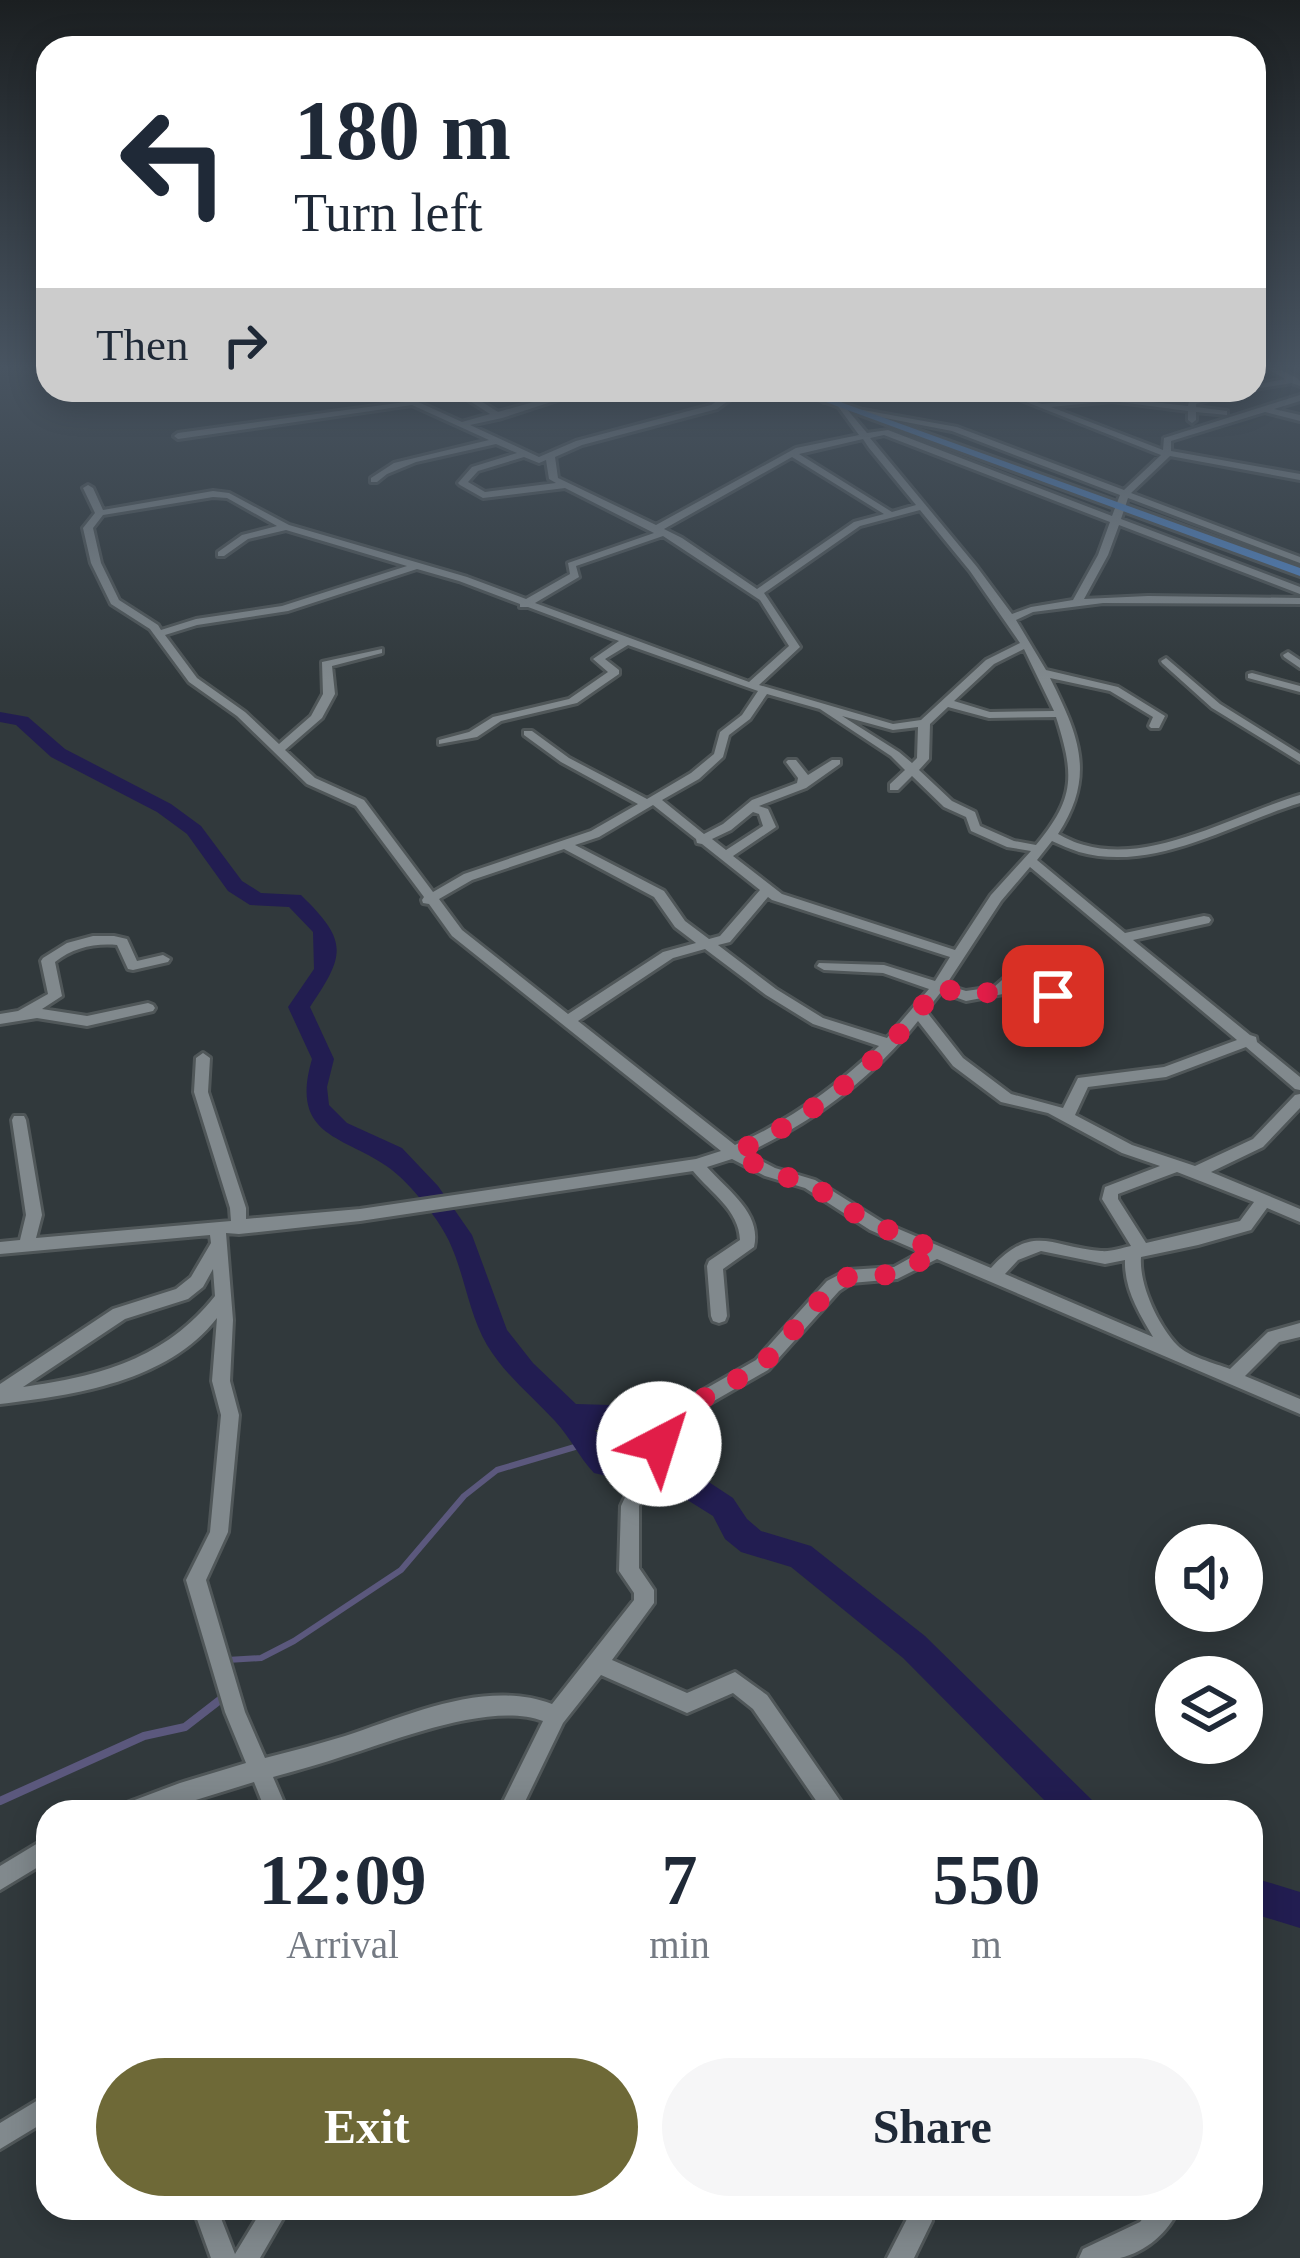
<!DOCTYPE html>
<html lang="en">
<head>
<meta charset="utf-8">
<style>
  body { margin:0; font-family:Georgia,serif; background:#f6f6f7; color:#1f2937; height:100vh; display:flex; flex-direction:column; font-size:45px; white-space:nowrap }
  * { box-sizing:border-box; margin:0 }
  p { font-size:39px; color:#747a83 }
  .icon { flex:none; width:66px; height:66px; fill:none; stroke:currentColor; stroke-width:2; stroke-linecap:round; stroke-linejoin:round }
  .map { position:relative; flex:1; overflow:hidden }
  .sheet { position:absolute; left:36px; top:1800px; width:1227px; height:420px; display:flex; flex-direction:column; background:#fff; border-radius:36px; box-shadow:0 6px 30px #0003 }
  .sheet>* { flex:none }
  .banner { position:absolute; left:36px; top:36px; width:1230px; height:366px; border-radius:36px; box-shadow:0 6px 30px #0003; background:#fff; color:#1f2937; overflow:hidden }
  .controls { position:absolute; left:1155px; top:1524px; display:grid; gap:24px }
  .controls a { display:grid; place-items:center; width:108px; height:108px; border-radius:50%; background:#fff; box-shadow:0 6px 30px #0003; font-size:60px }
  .pin { position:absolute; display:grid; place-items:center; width:102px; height:102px; color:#fff; margin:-51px; border-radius:24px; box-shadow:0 6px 18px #0006 }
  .me { position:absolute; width:132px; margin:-66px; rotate:40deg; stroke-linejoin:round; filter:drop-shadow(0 0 9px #0008) }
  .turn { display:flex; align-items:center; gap:42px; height:252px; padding:0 60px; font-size:54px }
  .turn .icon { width:156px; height:156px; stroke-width:2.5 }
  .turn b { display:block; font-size:84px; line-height:102px }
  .then { display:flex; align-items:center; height:114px; padding:0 60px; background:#0003; gap:24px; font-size:45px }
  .eta { display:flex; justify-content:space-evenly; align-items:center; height:204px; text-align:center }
  .eta b { font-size:72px; font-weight:800; line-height:84px }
  .action { display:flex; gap:24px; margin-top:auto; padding:24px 60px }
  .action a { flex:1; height:138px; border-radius:72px; background:#6e6937; color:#fff; font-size:48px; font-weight:800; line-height:138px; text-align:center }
  .action a+a { background:#f6f6f7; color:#1f2937 }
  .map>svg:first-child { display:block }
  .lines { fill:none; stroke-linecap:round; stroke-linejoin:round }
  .stream-far1 { stroke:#5b587d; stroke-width:6 }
  .stream { stroke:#5b587d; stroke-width:8 }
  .river { fill:#221d51; fill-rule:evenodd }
  .minor-casing { stroke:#505759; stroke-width:6 }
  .major-casing { stroke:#505759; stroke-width:6 }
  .minor { fill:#81898d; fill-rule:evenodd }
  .major { fill:#5386c5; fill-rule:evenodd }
  .route { stroke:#e11d48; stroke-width:21; stroke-dasharray:0 37.8 }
</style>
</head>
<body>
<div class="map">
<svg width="1300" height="2258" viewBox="0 0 1300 2258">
  <rect width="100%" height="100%" fill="#31393c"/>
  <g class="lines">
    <!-- stream-far1 -->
    <path class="stream-far1" d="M227 1660 261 1658 294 1641 401 1570 464 1496 497 1470 585 1444"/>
    <!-- stream -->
    <path class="stream" d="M0 1801 144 1736 185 1727 225 1696"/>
    <!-- river -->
    <path class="river" d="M0 712 28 717 65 749 171 804 201 826 242 881 261 893 301 895C348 941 346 954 310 1007L334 1059 327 1087 329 1105 347 1123 402 1148 438 1186 472 1235 507 1330 533 1363 576 1404 610 1405 647 1390 668 1399 692 1471 733 1498 747 1519 761 1531 811 1546 925 1636 1092 1800 1097 1812H1056L903 1658 791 1567 741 1552 725 1539 713 1516 673 1491 594 1473C579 1457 570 1437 555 1421 532 1396 505 1375 487 1345 468 1312 465 1275 449 1241 440 1222 425 1204 411 1188 365 1132 285 1151 312 1059L288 1007 314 969 313 932 289 907 250 905 228 891 187 834 157 812 51 757 16 725 0 722ZM647 1417 660 1462 612 1453 595 1430 620 1427Z
      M1251 1877 1300 1892V1928L1251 1913Z"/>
    <!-- minor casing -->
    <g class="minor-casing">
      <path id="minor" d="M33 364 48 366V371L34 366Z
        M1259 364H1268L1297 378 1300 381V386L1292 383 1254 389V385L1285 379Z
        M381 390H392L462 422 490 414 465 398V394L471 390H480L473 396 498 412 575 390H588L502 418 470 425 539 457 576 441 711 405 733 390H743L717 409 582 445 555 457 558 478 656 525 796 448 859 435 837 405 841 402 867 433 888 430 1112 516 1120 495 952 431 859 413 863 410 957 427 1124 490 1161 455 996 390H1007L1042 404 1122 395 1126 399 1188 406 1189 401 1225 390H1238L1196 404V407L1227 411V415L1196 412V420L1192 423 1188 420V411L1112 401 1051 407 1163 450 1164 438 1300 395V401L1274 409 1300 415V421L1265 412 1171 441V451L1300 474V480L1170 456 1131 493 1300 557V563L1128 498 1121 519 1300 587V594L1119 525 1108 555 1084 599 1148 596 1300 598V604L1103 603 1033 612 1016 620 1046 670 1118 687 1165 716 1159 728H1151L1149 726 1153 717 1110 691 1050 678C1079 736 1096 776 1058 834 1066 838 1075 843 1084 845 1152 865 1235 814 1300 795V803C1231 824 1153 873 1079 852 1070 849 1061 845 1052 841L1037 860 1125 933 1204 916 1209 917 1211 920 1209 923 1133 940 1250 1035 1256 1037 1257 1042 1300 1077V1090L1295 1089 1246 1047 1166 1077 1088 1087 1075 1115 1132 1145 1195 1166 1253 1139 1295 1095 1300 1094V1108L1263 1147 1211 1172 1300 1209V1222L1267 1208 1251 1230 1198 1245 1141 1257C1139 1285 1158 1325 1177 1345 1189 1357 1214 1363 1230 1369L1268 1332 1300 1323V1337L1279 1342 1245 1376 1300 1399V1414L937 1259 897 1279 851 1283 839 1291 768 1370 665 1429 668 1444 639 1506V1568L654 1590V1603L612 1660 687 1693 735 1672 767 1695 848 1812H824L753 1709 733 1693 687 1713 601 1675 563 1723 520 1812H498L543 1721C491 1701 396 1740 344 1756 321 1764 297 1770 273 1777L288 1812H266L254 1782 157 1812H121L124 1804 180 1783 246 1763 225 1712 186 1580 210 1532 221 1415 212 1381 217 1318C167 1382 75 1395 0 1404V1384L113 1309 176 1289 191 1277 211 1243 210 1235 0 1254V1242L20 1240 26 1215 12 1120 14 1116H24L26 1120 42 1215 36 1238 231 1221 230 1208 194 1092 196 1058 203 1053 210 1058 208 1092 246 1208V1219L360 1209 696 1159 721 1151 452 936 429 904 423 903 422 900 424 897 356 806 307 784 237 716 189 682 150 629 111 604 91 563 83 528 95 513 83 488 88 485 93 488 103 510 213 491 229 493 289 525 467 577 526 599 570 574 568 563 654 533 565 488 483 498 460 485 458 483 472 467 517 453 496 444 416 462 387 474 377 482H371V478L394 463 489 440 412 405 178 439 174 436 178 433 405 402ZM884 435 1110 522 1098 555 1073 600 1031 607 1012 614 977 567 870 438ZM863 439 869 448 916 505 892 512 799 454ZM524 457 539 463 546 460 549 479 556 483 485 492 468 482 478 471ZM792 457 884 514 854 522 757 589 682 538 664 529ZM213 497 227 498 277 526 242 535 218 552V556H224L248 539 286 530 407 566 282 606 196 619 161 630 158 625 119 600 101 563 93 528 103 515ZM920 510 970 571 1020 643 986 660 921 720 893 724 759 685 800 647 764 593 860 526ZM663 536 760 600 789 646 749 682 535 603 579 577 576 566ZM417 569 459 581 520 604V607H528L619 641 593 659 608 672 569 699 493 717 469 732 439 740V744L477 737 501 721 577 703 619 674V670L605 659 628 645 758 691 742 715 720 732 714 754 691 773 647 799 569 758 532 731H524V735L561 762 638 804 591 831 464 874 433 892 364 800 315 778 285 750 322 718 335 694 332 666 382 653V649L322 662 323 694 311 716 279 744 245 712 197 678 165 635 197 625 288 611ZM1024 649 1054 711 990 712 954 701 994 664ZM767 694 820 709 891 756 905 770 890 784V790H898L912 776 944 807 966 817 971 831 1007 847 1031 851 991 895 955 950 782 894 733 856 776 827 768 809 759 806 806 788 840 764V760H832L808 775 796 760H788L786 762 798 778 797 783 752 800 723 824 704 834 662 800 699 779 723 757 729 735 750 719ZM948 707 989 718 1056 717C1074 774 1076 797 1036 845L1014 841 980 826 975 812 952 801 919 770 929 759 930 724ZM842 716 893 730 918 727 917 758 912 763 899 752ZM653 805 696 839 697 843 702 844 760 890 720 936 709 939 685 921 664 891 575 845 599 837ZM753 812 759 814 763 826 726 850 712 839 731 830ZM564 849 654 897 675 927 696 943 663 952 568 1014 462 930 439 899 472 880ZM1030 867 1237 1040 1164 1067 1078 1078 1063 1108 1011 1094 963 1058 926 1011 941 992 966 1001 1003 994 1038 1007 1056 1002 1058 999 1053 987H1043L1041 990 1043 996 1039 997 1012 987C1022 978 1031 983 1043 979 1051 976 1058 971 1064 966L1057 962 1036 972 1009 974 994 987 966 991 946 985 1001 901ZM768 897 772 900 950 957 935 981 884 965 819 963 817 966 824 970 883 973 929 989 887 1038 823 1018 776 989 718 945 730 942ZM705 949 766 995 813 1024 879 1046C836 1087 789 1121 735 1145L578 1021 673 958ZM918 1021 953 1066 1001 1102 1048 1113 1122 1153 1160 1166 1105 1187 1102 1199 1131 1246C1121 1248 1111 1252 1101 1251 1051 1247 1033 1222 991 1268L882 1222 815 1180 775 1168 746 1153C812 1123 873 1078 918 1021ZM732 1159 765 1176 805 1188 870 1230 921 1252 894 1267 848 1270 827 1281 756 1360 649 1421 646 1426 650 1444 621 1506 619 1571 634 1593V1600L552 1704C486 1679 409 1715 345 1736 319 1744 292 1751 265 1758L245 1712 206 1580 228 1532 239 1415 230 1381 233 1320 226 1233 239 1234 360 1221 693 1171C711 1193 739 1210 740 1240L709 1261 707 1266 711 1316 713 1321 719 1323 725 1321 727 1316 723 1269 754 1247C762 1213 728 1191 707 1167ZM1177 1172 1254 1202 1240 1221 1146 1243 1118 1199V1194ZM1041 1251 1105 1264 1125 1260C1124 1289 1139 1313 1153 1337L1005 1274 1018 1260ZM213 1269 215 1296C165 1359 100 1376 23 1387L125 1319 188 1299 203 1287Z
        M816 390H824L831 400 830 402H824Z
        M1288 652 1300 660V668L1284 657 1283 655Z
        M1166 658 1220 704 1300 754V762L1212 708 1162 663 1161 661Z
        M1252 673 1300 686V692L1248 678V674Z
        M93 936H114L127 939 137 961 163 955 170 959 168 962 133 970 128 969 117 945C94 943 73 948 55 962L62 996 42 1009 87 1016 148 1003 153 1005 155 1008 153 1011 87 1026 37 1018 0 1024V1014L18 1011 48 994 41 961 43 958 67 943Z
        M48 1837V1861L0 1890V1866Z
        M48 2094V2120L0 2149V2123Z
        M193 2208H217L235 2254 263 2208H289L260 2258H211Z
        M906 2208H930L932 2221 914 2258H887L907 2219Z
        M1151 2208H1179C1169 2232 1146 2252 1120 2258 1108 2258 1092 2258 1079 2258L1083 2249 1140 2222Z"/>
    </g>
    <!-- major casing -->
    <g class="major-casing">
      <path id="major" d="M793 390H807L1300 568V576Z"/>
    </g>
    <!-- minor -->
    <use href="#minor" class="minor"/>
    <!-- major -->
    <use href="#major" class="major"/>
  </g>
  <!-- sky -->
  <linearGradient id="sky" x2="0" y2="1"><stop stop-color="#1b1f21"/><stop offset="0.54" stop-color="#485461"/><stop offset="1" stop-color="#485461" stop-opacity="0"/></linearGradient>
  <rect width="1300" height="680" fill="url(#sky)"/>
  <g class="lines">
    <!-- route -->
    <path class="route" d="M659 1444 655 1426 762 1365 833 1286 848 1277 897 1274 938 1251 865 1220 810 1184 770 1172 734 1153C813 1117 889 1057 938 985 980 1007 993 978 1038 1002L1053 996"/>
  </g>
</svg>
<div class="controls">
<a><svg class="icon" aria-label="sound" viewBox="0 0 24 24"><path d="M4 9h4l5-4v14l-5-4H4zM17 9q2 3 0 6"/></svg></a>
<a><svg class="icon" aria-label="layers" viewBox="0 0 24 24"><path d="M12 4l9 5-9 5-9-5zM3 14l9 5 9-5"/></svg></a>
</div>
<div class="pin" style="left:1053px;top:996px;background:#d93025"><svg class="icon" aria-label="arrive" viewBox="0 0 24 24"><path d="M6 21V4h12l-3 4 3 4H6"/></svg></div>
<svg class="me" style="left:659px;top:1444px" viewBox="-20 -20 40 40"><circle r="19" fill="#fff"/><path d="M0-13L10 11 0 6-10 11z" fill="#e11d48"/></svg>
<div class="banner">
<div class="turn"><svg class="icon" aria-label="left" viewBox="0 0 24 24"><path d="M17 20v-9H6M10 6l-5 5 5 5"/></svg><div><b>180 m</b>Turn left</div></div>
<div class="then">Then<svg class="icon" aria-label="right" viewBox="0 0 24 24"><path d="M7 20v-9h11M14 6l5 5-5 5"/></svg></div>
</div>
<section class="sheet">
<div class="eta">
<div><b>12:09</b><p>Arrival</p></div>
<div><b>7</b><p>min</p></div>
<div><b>550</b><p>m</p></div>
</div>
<div class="action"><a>Exit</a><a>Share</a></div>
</section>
</div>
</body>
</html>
